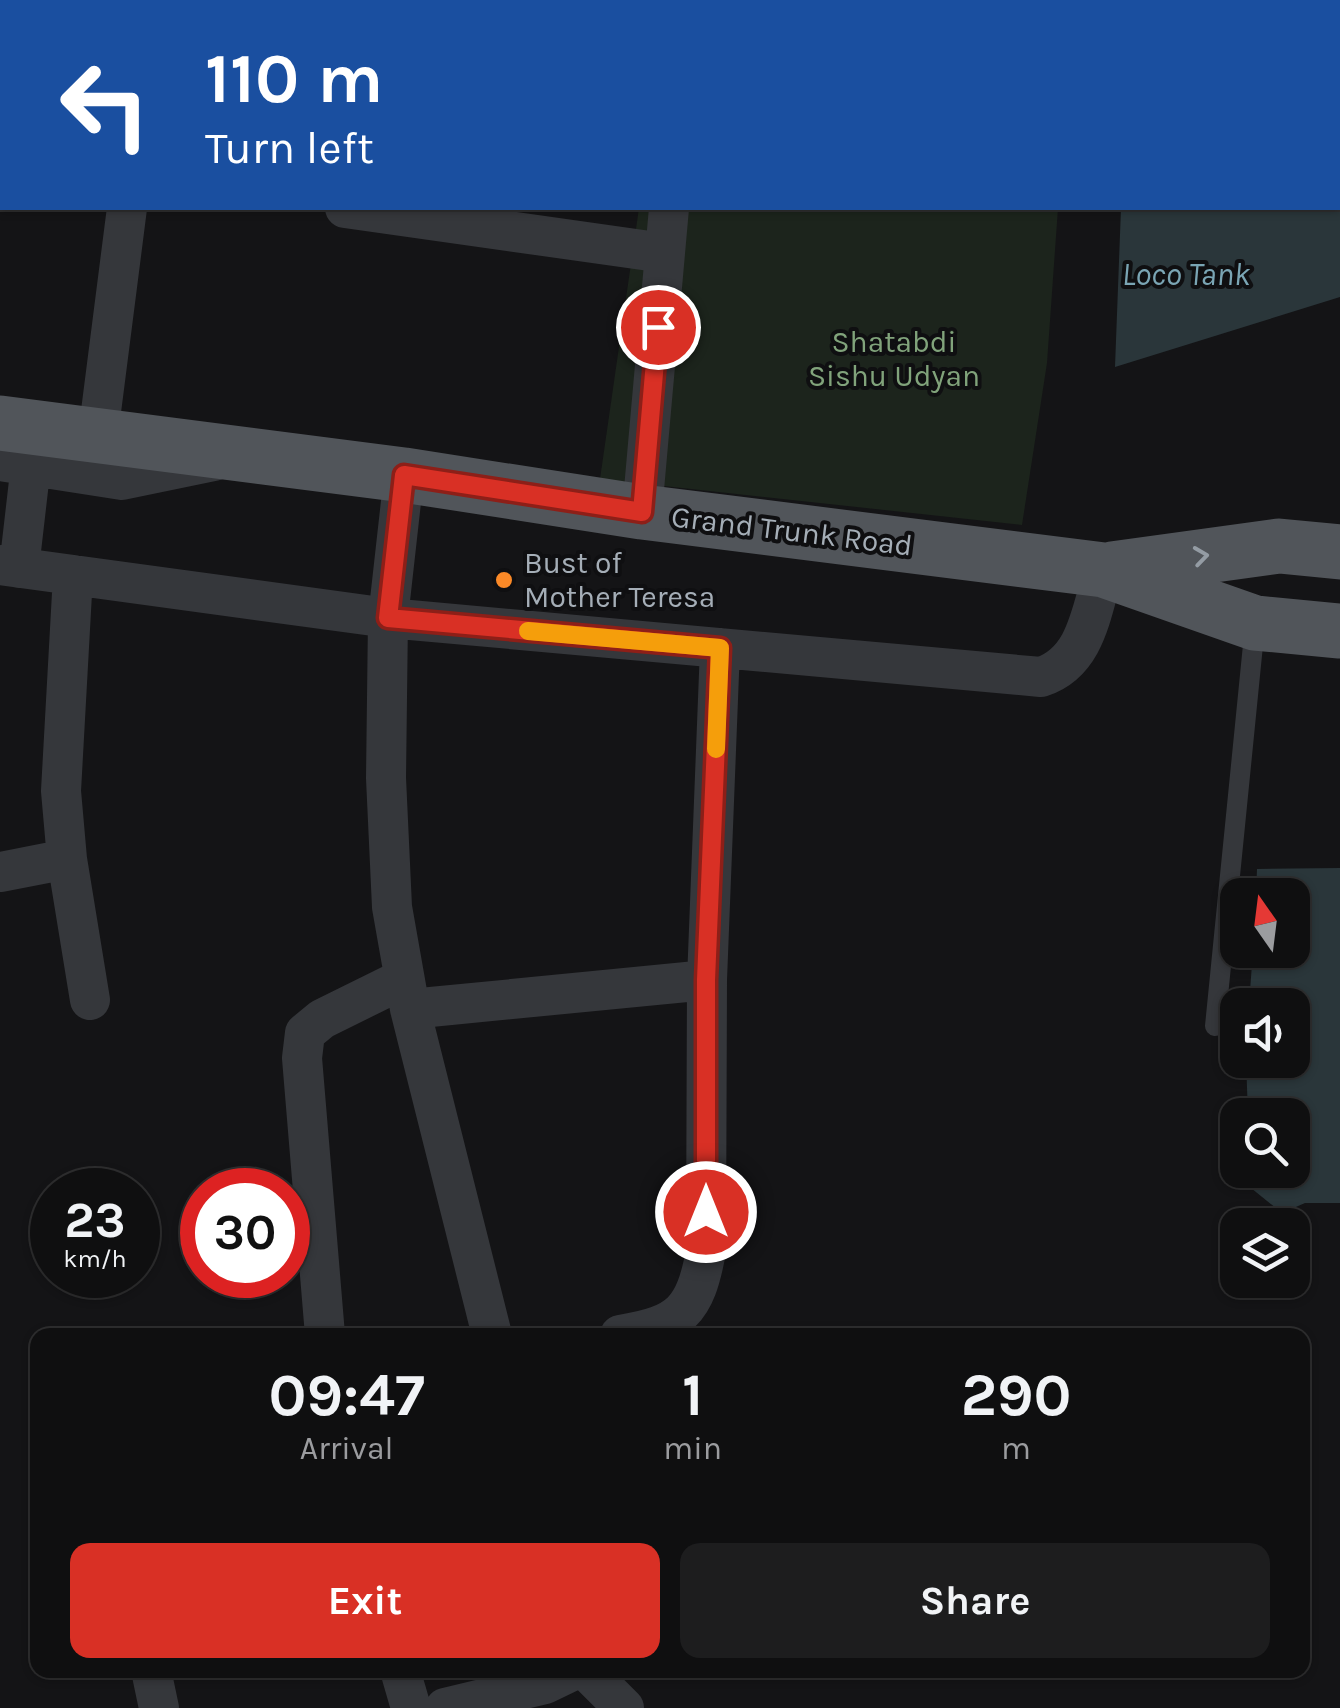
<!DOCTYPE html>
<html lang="en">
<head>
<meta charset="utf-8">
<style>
  body { margin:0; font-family:Karla,sans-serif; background:#1d1d1e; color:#f1f3f6; height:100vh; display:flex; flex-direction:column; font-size:38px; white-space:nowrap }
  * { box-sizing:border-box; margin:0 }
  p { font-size:32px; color:#9b9c9f }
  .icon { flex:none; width:55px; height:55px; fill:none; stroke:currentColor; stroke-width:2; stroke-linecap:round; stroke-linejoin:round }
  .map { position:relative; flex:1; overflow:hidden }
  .sheet { position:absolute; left:30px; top:1328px; width:1280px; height:350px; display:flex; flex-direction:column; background:#0f0f10; border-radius:20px; box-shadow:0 2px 8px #0004,0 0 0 2px #2f2f30 }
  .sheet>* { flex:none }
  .banner { position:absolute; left:0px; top:0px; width:1340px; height:210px; box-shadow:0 2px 8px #0004,0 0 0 2px #2f2f30; background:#1a4fa0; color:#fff; overflow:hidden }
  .needle { width:65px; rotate:346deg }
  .fabs { position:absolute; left:1220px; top:878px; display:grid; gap:20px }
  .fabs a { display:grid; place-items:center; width:90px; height:90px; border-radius:20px; background:#0f0f10; box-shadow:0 2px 8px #0004,0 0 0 2px #2f2f30; font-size:50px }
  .speed { position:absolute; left:30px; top:1168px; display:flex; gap:20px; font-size:50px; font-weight:700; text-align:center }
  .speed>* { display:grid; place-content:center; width:130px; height:130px; border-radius:50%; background:#0f0f10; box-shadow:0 2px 8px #0004,0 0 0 2px #2f2f30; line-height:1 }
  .speed small { font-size:25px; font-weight:400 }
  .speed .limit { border:15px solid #d22; background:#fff; color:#111 }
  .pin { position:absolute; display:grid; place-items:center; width:85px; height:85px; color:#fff; margin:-42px; border:5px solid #fff; border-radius:50%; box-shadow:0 2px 10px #0007 }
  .me { position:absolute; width:110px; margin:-55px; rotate:0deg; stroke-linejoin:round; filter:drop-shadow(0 0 8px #0008) }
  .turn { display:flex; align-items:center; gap:35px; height:210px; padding:0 40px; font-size:45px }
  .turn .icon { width:130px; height:130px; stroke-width:2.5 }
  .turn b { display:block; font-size:70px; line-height:85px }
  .eta { display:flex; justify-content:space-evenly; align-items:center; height:170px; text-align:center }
  .eta b { font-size:60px; font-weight:700; line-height:70px }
  .button { display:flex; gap:20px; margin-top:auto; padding:20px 40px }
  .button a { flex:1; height:115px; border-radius:20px; background:#d93025; color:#fff; font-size:40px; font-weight:700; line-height:115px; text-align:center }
  .button a+a { background:#1d1d1e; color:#f1f3f6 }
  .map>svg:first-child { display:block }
  .green { fill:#1c241c }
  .water { fill:#2a363a }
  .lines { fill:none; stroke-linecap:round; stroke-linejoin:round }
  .lane { stroke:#35373b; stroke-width:20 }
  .street { stroke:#35373b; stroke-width:40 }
  .primary { stroke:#51555a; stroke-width:55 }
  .oneway { stroke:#949ca4 }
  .route-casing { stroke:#8d1f18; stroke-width:25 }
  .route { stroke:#d93025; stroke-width:18 }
  .slow { stroke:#f59e0b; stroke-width:18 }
  .poi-dot { fill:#fb8927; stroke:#0f0f11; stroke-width:4 }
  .labels { text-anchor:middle; stroke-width:8; stroke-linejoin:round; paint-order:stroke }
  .park-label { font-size:30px; fill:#81a37b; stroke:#0f0f11 }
  .street-label { font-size:30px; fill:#a5aeb7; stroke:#0f0f11 }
  .poi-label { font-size:30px; fill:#a5aeb7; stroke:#0f0f11; text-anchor:start }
  .water-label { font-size:32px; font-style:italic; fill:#7aa5b4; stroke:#0f0f11 }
</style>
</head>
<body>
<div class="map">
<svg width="1340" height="1708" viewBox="0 0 1340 1708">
  <rect width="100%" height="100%" fill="#141416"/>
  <!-- green -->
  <path class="green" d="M379 0H1072L378 2Z
    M639 208H1058L1047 363 1022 525 600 479Z"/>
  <!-- water -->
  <path class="water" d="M1130 0H1340V297L1115 367 1121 208H1338V2Z
    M1340 868V1203H1305L1282 1213 1251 1188 1250 1170H1292V1115H1248L1246 1060H1292V1005H1249L1253 950H1292V895H1256L1257 869Z"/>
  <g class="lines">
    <!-- lane -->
    <path class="lane" d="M1215 1026 1255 625"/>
    <!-- street -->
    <path class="street" d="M140 2V0
      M356 2V0
      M0 96H2
      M345 208 664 253
      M98 435 127 208
      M0 461 122 480 214 461
      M404 475 388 618 386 778 392 907 410 1009 492 1335
      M642 512 669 208
      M0 565 388 618 1041 677C1087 662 1091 611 1104 570
      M19 568 31 464
      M73 575 61 791 67 859 90 1000
      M0 872 67 859
      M410 1009 707 980
      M325 1335 302 1058 305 1033 322 1019 403 979
      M620 1335C681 1325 695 1311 706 1251L707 980 720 648
      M151 1670 159 1708
      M400 1670 411 1708
      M586 1670 624 1708
      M445 1708 545 1684 574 1670"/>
    <!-- primary -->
    <path class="primary" d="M0 423 404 475 642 512 1104 570 1255 623 1340 631
      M1112 569 1279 546 1340 552"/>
  </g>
  <!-- one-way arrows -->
  <defs><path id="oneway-chevron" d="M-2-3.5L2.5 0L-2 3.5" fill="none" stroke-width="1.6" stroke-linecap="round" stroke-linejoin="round" transform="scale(2.5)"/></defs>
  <use class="oneway" href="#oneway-chevron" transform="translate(1201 556) rotate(-8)"/>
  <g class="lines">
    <!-- route casing -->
    <g class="route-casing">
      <path id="route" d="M658 327 642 512 404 475 388 618 720 648 706 980V1212"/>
    </g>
    <!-- route -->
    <use href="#route" class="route"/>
    <!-- slow -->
    <path class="slow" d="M528 631 720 648 716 749"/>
  </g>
  <!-- markers -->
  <circle class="poi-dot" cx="504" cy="580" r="10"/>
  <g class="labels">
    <!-- park labels -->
    <g class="park-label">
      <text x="894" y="352">Shatabdi<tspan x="894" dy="34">Sishu Udyan</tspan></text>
    </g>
    <!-- street labels -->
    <g class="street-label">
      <text transform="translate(792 531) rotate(7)" y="10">Grand Trunk Road</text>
    </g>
    <!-- poi labels -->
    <g class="poi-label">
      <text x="524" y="573">Bust of<tspan x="524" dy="34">Mother Teresa</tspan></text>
    </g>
    <!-- water labels -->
    <g class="water-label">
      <text x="1186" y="285">Loco Tank</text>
    </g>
  </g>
</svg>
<div class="fabs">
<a><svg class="needle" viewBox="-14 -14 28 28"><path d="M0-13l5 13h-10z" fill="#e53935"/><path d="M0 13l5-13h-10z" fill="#9b9c9f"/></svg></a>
<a><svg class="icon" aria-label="sound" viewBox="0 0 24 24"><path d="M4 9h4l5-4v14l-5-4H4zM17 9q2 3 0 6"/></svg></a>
<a><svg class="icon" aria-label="search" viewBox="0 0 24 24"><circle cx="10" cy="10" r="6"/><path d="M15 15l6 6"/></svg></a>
<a><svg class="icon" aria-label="layers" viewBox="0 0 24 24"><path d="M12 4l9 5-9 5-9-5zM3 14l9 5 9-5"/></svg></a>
</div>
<div class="speed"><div>23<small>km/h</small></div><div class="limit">30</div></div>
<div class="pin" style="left:658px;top:327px;background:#d93025"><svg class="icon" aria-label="arrive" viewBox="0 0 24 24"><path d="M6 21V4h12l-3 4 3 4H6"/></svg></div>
<svg class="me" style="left:706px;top:1212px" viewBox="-20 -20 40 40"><circle r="17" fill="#d93025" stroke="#fff" stroke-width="3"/><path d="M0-11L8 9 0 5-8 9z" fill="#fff"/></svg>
<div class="banner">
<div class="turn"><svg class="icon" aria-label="left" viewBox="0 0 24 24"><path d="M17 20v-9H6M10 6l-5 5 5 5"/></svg><div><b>110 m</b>Turn left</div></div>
</div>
<section class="sheet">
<div class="eta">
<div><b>09:47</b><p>Arrival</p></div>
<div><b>1</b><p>min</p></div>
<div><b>290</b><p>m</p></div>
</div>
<div class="button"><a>Exit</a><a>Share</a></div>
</section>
</div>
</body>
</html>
